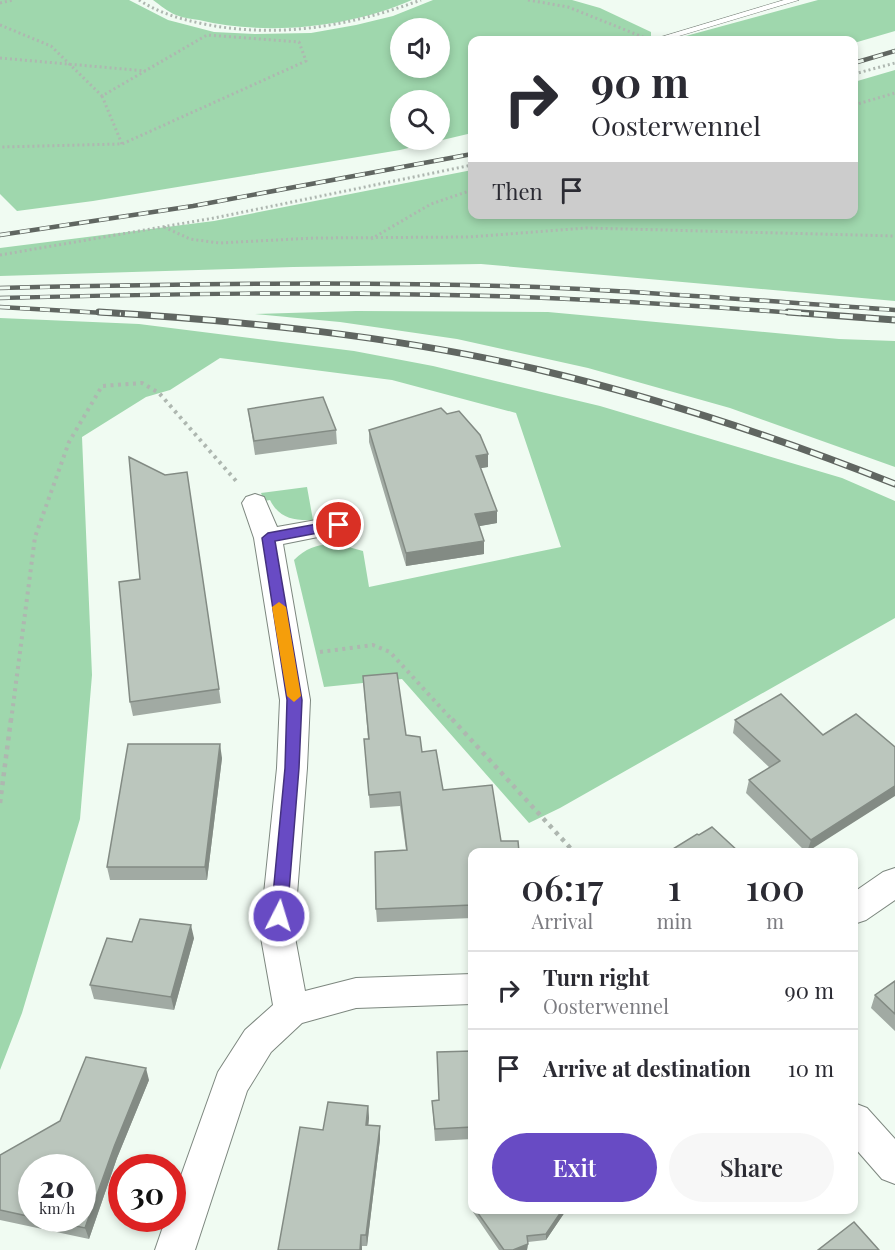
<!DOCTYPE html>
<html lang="en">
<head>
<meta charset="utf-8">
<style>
  body { margin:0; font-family:"Playfair Display",serif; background:#f7f7f7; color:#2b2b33; height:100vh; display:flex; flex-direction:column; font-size:22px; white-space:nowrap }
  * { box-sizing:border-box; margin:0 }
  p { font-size:20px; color:#7c7c81 }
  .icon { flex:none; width:33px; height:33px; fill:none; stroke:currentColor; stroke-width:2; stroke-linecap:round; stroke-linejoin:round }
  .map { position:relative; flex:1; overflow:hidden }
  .sheet { position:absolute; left:468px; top:848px; width:390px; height:366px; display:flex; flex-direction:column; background:#fff; border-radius:12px; box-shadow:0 3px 9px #0003 }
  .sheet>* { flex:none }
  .hud { position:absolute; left:468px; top:36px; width:390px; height:183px; border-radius:12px; box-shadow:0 3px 9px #0003; background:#fff; color:#2b2b33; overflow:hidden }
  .buttons { position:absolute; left:390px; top:18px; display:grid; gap:12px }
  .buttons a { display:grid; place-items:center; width:60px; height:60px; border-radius:50%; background:#fff; box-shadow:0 3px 9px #0003; font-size:30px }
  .speed { position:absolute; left:18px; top:1154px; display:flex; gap:12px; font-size:30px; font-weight:700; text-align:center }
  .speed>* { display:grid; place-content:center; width:78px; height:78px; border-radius:50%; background:#fff; box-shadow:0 3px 9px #0003; line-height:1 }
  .speed small { font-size:15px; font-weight:400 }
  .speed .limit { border:9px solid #d22; background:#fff; color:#111 }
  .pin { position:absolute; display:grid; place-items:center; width:51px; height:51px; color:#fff; margin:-26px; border:3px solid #fff; border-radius:50%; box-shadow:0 2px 6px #0007 }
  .me { position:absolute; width:66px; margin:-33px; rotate:5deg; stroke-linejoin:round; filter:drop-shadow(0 0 4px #0008) }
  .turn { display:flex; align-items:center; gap:21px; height:126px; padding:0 24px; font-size:27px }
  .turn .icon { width:78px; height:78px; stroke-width:2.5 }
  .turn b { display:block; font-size:42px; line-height:51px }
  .then { display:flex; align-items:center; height:57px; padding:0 24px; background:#0003; gap:12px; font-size:22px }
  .eta { display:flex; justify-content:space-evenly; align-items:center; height:102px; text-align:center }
  .eta b { font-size:36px; font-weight:600; line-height:42px }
  .action { display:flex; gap:12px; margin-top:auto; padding:12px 24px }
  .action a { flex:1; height:69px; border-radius:36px; background:#684bc4; color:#fff; font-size:24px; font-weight:600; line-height:69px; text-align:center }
  .action a+a { background:#f7f7f7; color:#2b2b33 }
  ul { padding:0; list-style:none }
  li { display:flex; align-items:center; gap:18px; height:78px; padding:0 24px; border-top:2px solid #e1e1e2 }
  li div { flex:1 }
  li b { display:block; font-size:22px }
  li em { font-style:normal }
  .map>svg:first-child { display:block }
  .green { fill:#9fd7ad; fill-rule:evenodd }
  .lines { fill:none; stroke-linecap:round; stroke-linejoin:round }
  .lane-casing { stroke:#7d877f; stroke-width:1 }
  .street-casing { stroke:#7d877f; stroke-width:2 }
  .path-far2 { stroke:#aeb7b0; stroke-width:3; stroke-dasharray:2 3; stroke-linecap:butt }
  .path-far1 { stroke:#aeb7b0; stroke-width:4; stroke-dasharray:3 4.5; stroke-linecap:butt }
  .path { stroke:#aeb7b0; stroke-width:4.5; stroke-dasharray:4 5; stroke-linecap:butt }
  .lane { fill:#fff; fill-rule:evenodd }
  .street { fill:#fff; fill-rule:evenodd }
  .rail-far1-casing { stroke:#606661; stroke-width:4.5 }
  .rail-casing { stroke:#606661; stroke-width:7 }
  .rail-far1 { stroke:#f0fbf2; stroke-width:3; stroke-dasharray:10; stroke-linecap:butt }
  .rail { stroke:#f0fbf2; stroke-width:4.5; stroke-dasharray:13; stroke-linecap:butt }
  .wall { fill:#a1aaa3; fill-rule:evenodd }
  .shaded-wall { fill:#838b84 }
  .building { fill:#bbc6bd; stroke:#838b84; stroke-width:1.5 }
  .route { fill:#684bc4; stroke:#44317f; stroke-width:1.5 }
  .slow { fill:#f59e0b }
</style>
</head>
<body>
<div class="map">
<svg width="895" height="1250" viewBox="0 0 895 1250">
  <rect width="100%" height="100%" fill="#f0fbf2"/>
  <!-- green -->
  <path class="green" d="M0 0H129L168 20 214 32 255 34 311 33 356 25 393 16 433 0H572L600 8 651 32V40H472V133L400 150 93 201 17 211 0 194ZM440 28V68H400V28ZM400 100H440V140H400Z
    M153 0H412C348 28 267 36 199 20 192 19 183 18 176 15 168 12 160 5 153 0Z
    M818 0H895V31L854 43V40H671Z
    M895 70V301L481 264 293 267 0 276V248L214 221 472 170V214H854V82Z
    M356 311 548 312 839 339 895 341V467L730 408 588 368 457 339 340 322 255 314Z
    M0 318 139 324 354 351 433 366 600 406 842 478 895 501V618L560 808 529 823 402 679 324 687 294 560C315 539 336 543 363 551L369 587 561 547 516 413 392 380 220 358 170 390 146 397 82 437 92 675 80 819 22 1013 0 1070Z
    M307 487 313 520C294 521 279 518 270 500L264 501 261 493Z"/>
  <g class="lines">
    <!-- lane casing -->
    <g class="lane-casing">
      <path id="lane" d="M784 0H799L669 39 661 37Z"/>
    </g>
    <!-- street casing -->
    <g class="street-casing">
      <path id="street" d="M255 494 264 497 277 527 339 516 348 519 352 525 348 531 283 544 310 700 307 768 294 932 305 991 356 978 472 974V1004L356 1008 302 1023 271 1052 247 1091 195 1250H155L166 1218H172V1201L218 1072 245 1030 273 1005 260 932 277 768 280 700 254 538 242 503 246 497Z
        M895 868V900L866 920 854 924V892L883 872Z
        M854 1103 867 1108 895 1139V1184L882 1179 854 1147Z"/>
    </g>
    <!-- path-far2 -->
    <path class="path-far2" d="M139 0C159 13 180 19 204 24 279 39 350 26 421 0
      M528 0 568 7 643 37
      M0 3 13 0
      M0 25 51 46 102 96 207 35 299 42 306 61 122 144 0 147
      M0 58 146 71
      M854 74 895 63
      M102 96 122 144
      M854 105 895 93
      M164 227 190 239 219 243 314 238 469 237 586 228 895 236
      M371 239 431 204 472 190
      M0 255 214 218 472 165"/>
    <!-- path-far1 -->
    <path class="path-far1" d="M320 652 373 645 390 652 453 721
      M11 721 35 537 69 442 102 386 142 383 159 393 237 482"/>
    <!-- path -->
    <path class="path" d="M452 719 574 852
      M0 803 11 719"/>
    <!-- lane -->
    <use href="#lane" class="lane"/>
    <!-- street -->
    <use href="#street" class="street"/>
    <!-- rail-far1 casing -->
    <g class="rail-far1-casing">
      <path id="rail-far1" d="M854 63 895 51
        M0 235 193 206 472 154
        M0 288C179 284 359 281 538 287 657 292 776 302 895 310
        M0 298C164 294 327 291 491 296 597 299 703 306 809 314
        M0 307 121 314"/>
    </g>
    <!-- rail casing -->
    <g class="rail-casing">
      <path id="rail" d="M99 312C246 321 396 336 540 370 662 399 779 438 895 484
        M788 312 895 320"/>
    </g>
    <!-- rail-far1 -->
    <use href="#rail-far1" class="rail-far1"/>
    <!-- rail -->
    <use href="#rail" class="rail"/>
  </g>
  <!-- wall -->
  <path class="wall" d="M248 409 336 430 337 444 255 455Z
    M447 414 488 454V467L480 468 497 523 479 526 484 554 406 566 369 442V430Z
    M187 472 221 703 133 716 130 702 140 579 165 475Z
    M363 676 406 735 422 752 443 790 472 852V918L377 922 376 909 406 850 400 806 370 808 364 739H368Z
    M856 714 808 852H806L746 793 749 780 770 768 733 733 735 720 823 735Z
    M222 758 207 880H110L107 867Z
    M194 938 174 1010 94 999 90 985 132 942Z
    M895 981V1031L871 1008 875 995Z
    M472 1051V1139L435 1141 432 1101 439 1100Z
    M149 1080 117 1158 89 1239 0 1220V1155ZM32 1167 82 1218H32Z
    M368 1106 369 1118 368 1126 380 1139 367 1246H362V1250H278Z
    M473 1209H567L546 1240 528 1242 527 1250H499L473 1212Z"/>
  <!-- shaded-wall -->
  <path class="shaded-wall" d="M488 454V467L476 469V456Z
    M497 511V523L475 527V514Z
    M484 541V554L406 566V553Z
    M220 744 222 758 207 880 205 867Z
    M895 786V796L807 852 811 840Z
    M191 925 194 938 174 1010 171 997Z
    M146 1068 149 1080 117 1158 89 1239 85 1228 114 1147Z
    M368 1106 369 1118 367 1138 366 1125Z
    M380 1126V1139L367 1246 366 1235Z
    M563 1209H567L546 1240V1234Z
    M361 1235 362 1250H360Z
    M528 1244 527 1250H513Z"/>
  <!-- building -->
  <path class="building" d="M323 397 336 430 254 441 248 409Z
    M441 408 447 414 459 411 480 435 488 454 476 456 497 511 475 514 484 541 406 553 369 430Z
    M129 457 165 475 187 472 219 689 130 702 119 582 140 579Z
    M397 673 406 735 420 737 422 752 436 750 443 790 492 785 501 841H518L519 852H472V905L376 909 375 852 407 850 400 792 369 795 364 739H369L363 676Z
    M781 694 823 735 856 714 895 747V786L811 840 749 780 780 761 735 720Z
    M128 744H220L205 867H107Z
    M712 827 739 852H668L697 834 699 835Z
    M140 919 191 925 171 997 90 985 107 938 132 942Z
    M895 981V1014L875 995Z
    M472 1051V1127L435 1129 432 1101 439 1100 437 1052Z
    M86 1057 146 1068 114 1147 85 1228 37 1218H82V1167H32V1217L0 1210V1155L60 1121Z
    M328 1102 368 1106 366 1125 380 1126 366 1235H361L360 1250H278L300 1127 323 1130Z
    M475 1209H563L546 1234 527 1236 528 1244 513 1250H504Z
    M854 1222 879 1250H818Z"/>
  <!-- route -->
  <path class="route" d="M339 520 344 522 345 525 344 528 275 541 302 700 299 768 287 916 285 921 279 923 273 921 271 916 285 768 287 700 262 538 268 533Z"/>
  <!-- slow -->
  <path class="slow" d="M279 602 286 607 301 696 294 702 287 696 272 607Z"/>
</svg>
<div class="buttons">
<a><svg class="icon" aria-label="sound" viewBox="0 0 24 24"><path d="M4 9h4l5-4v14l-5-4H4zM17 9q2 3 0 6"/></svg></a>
<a><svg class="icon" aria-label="search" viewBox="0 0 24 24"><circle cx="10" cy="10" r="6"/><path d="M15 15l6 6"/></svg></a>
</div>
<div class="speed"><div>20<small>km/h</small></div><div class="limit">30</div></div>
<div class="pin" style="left:339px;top:525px;background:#d93025"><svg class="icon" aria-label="arrive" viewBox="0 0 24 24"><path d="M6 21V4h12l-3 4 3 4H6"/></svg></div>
<svg class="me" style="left:279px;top:916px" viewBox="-20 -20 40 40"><circle r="17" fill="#684bc4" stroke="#fff" stroke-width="3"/><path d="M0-11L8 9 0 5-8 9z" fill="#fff"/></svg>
<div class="hud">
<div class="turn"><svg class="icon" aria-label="right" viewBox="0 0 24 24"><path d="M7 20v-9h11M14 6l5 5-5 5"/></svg><div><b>90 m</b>Oosterwennel</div></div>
<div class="then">Then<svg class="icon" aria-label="arrive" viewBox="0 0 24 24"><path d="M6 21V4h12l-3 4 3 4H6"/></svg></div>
</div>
<section class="sheet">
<div class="eta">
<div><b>06:17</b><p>Arrival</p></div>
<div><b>1</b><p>min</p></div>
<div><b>100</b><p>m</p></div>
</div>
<ul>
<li><svg class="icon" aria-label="right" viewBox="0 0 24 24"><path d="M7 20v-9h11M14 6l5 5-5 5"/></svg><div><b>Turn right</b><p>Oosterwennel</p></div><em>90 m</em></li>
<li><svg class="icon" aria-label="arrive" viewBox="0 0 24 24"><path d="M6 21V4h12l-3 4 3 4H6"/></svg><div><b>Arrive at destination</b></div><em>10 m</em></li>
</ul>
<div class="action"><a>Exit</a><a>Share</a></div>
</section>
</div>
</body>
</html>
